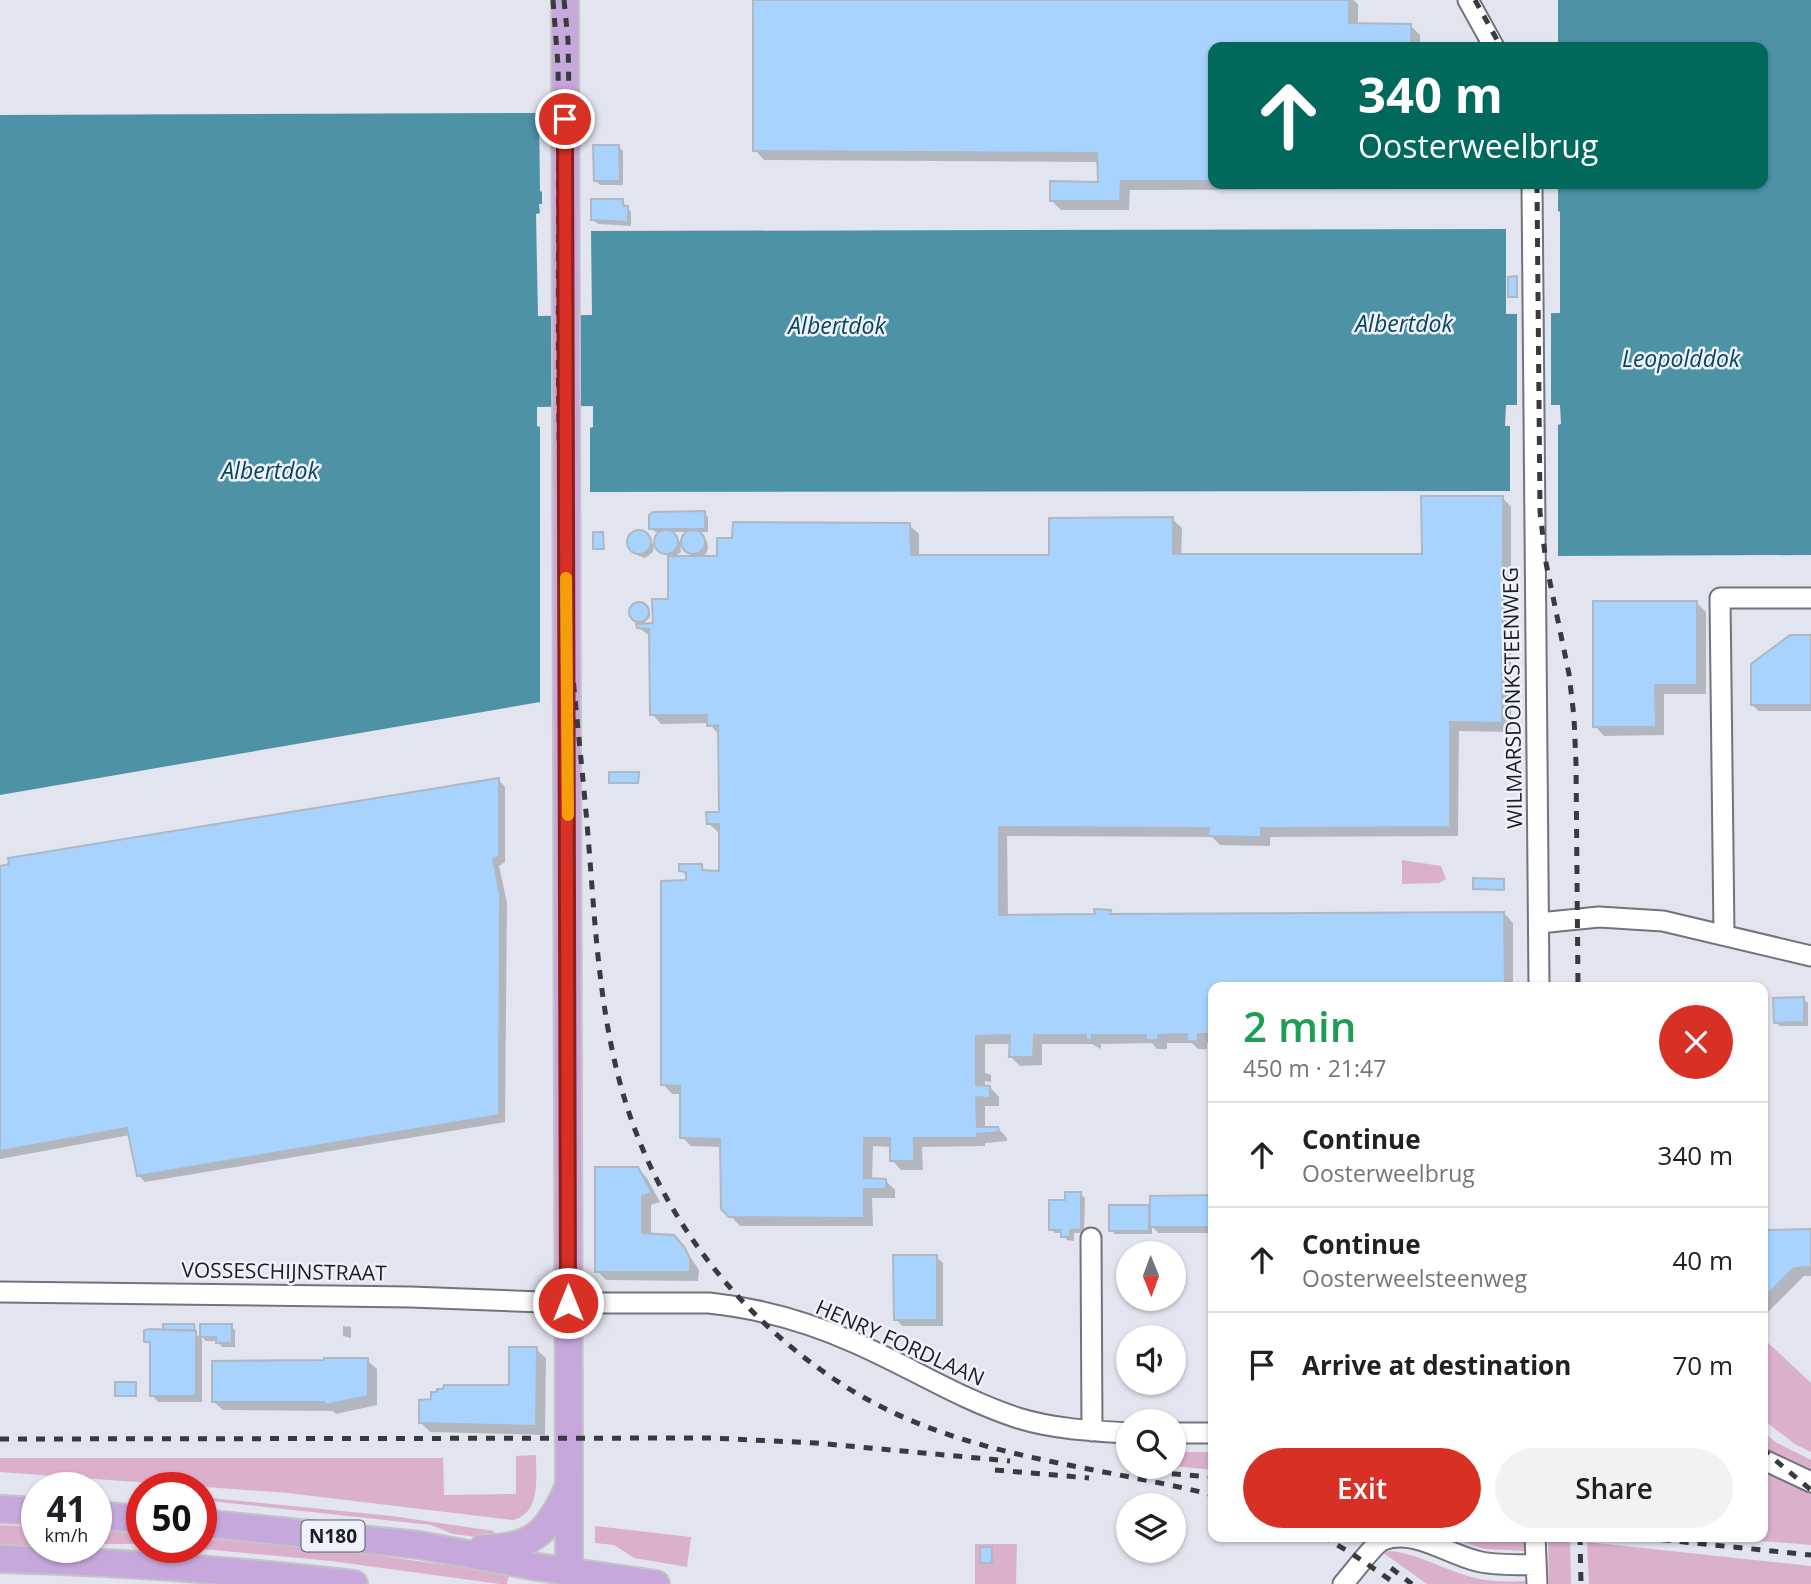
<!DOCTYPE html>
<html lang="en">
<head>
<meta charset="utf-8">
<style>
  body { margin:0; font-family:"Open Sans",sans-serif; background:#f2f2f2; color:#202124; height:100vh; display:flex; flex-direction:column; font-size:26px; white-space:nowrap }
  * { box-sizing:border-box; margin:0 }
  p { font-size:23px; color:#757577 }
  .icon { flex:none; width:38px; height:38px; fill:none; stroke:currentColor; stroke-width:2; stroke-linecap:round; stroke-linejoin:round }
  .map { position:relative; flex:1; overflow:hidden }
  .side { position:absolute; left:1208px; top:982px; width:560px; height:560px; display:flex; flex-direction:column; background:#fff; border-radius:14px; box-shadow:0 2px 5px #0004 }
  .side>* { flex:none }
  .guide { position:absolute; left:1208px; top:42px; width:560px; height:147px; border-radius:14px; box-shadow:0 2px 5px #0004; background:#00695c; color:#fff; overflow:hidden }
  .needle { width:46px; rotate:179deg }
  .controls { position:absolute; left:1116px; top:1241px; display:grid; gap:14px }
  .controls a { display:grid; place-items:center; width:70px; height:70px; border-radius:50%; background:#fff; box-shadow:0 2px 5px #0004; font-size:35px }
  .speed { position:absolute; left:21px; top:1472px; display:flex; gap:14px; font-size:35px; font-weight:700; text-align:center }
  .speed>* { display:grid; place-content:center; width:91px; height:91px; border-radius:50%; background:#fff; box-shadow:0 2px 5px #0004; line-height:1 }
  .speed small { font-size:18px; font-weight:400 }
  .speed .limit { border:10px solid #d22; background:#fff; color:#111 }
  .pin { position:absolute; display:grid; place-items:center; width:60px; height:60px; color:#fff; margin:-30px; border:4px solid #fff; border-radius:50%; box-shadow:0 2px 7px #0007 }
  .me { position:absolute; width:77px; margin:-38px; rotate:0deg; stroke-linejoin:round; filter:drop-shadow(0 0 5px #0008) }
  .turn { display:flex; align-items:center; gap:24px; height:147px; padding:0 35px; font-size:32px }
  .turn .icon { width:91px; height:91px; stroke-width:2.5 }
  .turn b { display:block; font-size:49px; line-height:60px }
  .round { display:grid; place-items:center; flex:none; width:74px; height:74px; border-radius:37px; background:#f2f2f2 }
  .head { display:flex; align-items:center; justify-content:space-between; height:119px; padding:0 35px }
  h1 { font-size:42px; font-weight:600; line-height:52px; color:#1e9e55 }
  .button { display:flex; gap:14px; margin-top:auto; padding:14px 35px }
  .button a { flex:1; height:80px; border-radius:42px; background:#d93025; color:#fff; font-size:28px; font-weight:600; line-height:80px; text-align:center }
  .button a+a { background:#f2f2f2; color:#202124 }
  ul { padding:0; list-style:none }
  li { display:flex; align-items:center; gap:21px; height:105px; padding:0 35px; border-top:2px solid #e0e0e0 }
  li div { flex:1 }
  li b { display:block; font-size:26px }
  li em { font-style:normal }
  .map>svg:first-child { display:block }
  .green { fill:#dbb0cc }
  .water { fill:#4e92a6 }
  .pier { fill:#e2e4ef }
  .shadow { fill:#0003; fill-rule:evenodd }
  .building { fill:#a8d3fe; stroke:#afb8c0; stroke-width:2 }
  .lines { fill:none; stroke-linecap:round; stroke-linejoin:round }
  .minor-casing { stroke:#71737d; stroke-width:23 }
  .major-casing { stroke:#c4c4c5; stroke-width:30 }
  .minor { stroke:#fff; stroke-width:19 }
  .major { stroke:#c6a8dc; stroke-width:26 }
  .rail { stroke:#383a3f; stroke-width:5; stroke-dasharray:9 9; stroke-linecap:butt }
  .route-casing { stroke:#8d1f18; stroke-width:18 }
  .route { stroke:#d93025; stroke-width:12 }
  .slow { stroke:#f59e0b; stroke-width:12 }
  .labels { text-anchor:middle; stroke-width:5; stroke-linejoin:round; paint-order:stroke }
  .shield { fill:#eff1fd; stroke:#5b5d63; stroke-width:2 }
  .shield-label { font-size:19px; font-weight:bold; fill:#1c1d21 }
  .street-label { font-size:21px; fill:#1c1d21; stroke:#eff1fd }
  .water-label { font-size:23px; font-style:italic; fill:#074755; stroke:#eff1fd }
</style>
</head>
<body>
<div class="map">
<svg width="1811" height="1584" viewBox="0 0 1811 1584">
  <rect width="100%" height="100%" fill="#e2e4ef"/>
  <!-- green -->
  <path class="green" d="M1402 860 1441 866 1446 879 1439 883 1402 884Z
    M1762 1337 1811 1383V1452L1795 1444 1762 1419Z
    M1762 1431 1777 1443 1811 1460V1469L1769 1450 1762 1443Z
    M1174 1452H1213V1470L1174 1466Z
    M536 1455C536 1478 541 1513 513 1520L288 1493 0 1472V1458H443L444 1495 516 1494V1456Z
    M1762 1471 1811 1493V1545L1715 1537 1762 1536Z
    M201 1497 392 1516 494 1531 492 1539 453 1534 431 1525 201 1500Z
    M0 1525 37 1527V1546L0 1544Z
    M595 1526 691 1537 687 1567 634 1558 614 1545 595 1543Z
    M96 1530 142 1534V1544H96Z
    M1447 1537H1524L1525 1551 1484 1549Z
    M1548 1537 1570 1540 1571 1584H1549Z
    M201 1539C304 1545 407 1558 509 1575L507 1584H500L331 1561 181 1547H201Z
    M1587 1542 1811 1566V1584H1589Z
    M975 1544H1017L1016 1584H975Z
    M1379 1550C1413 1550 1443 1570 1475 1578 1492 1582 1508 1582 1525 1581V1584H1427Z"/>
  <!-- water -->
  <path class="water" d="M1558 0H1811V555L1558 556V425L1561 424 1560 405H1506L1505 426H1510V491H1503L590 492V428L593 427V406L537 407V426L540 427V702L0 795V115L539 113 540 191 542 192V204H539L540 213 536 214 538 316 592 315 591 231 1506 229V314L1560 313V212L1558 211V184H1762V47H1558Z"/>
  <!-- pier -->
  <path class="pier" d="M1517 310H1551V408L1517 409Z"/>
  <!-- shadow -->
  <path class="shadow" d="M755 0H1353L1358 4V25L1411 26 1420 35V47H1213V184H1419V189L1130 190 1129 210H1061L1052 201 1100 184 1099 162 764 160 755 150Z
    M618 146 623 151V185H600L596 181Z
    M622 201 631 212V226L598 224 593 220Z
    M1502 497 1511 507V732L1459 731 1458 836 1270 837V846L1220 845 1212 837 1007 836 1008 916H1097L1110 912 1114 916 1504 913 1513 923V987H1213V1043H1207V1049H1198L1192 1043H1167V1049H1157L1152 1043 1101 1044V1049L1092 1044H1042V1065L1020 1066 1011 1057V1044H985V1073L991 1075V1082L985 1081V1087H990L999 1097V1106H985V1128H998L1007 1138V1141L985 1143V1146L922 1147 923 1170H901L892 1160V1147L873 1146 872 1180H885L895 1190V1198H872L873 1226H740L723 1208 722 1147 691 1146 682 1137V1094H672L663 1084 688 882V877L681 870 701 866 707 872 721 873V832H718L708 823 721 814 718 734 709 723 661 724 652 714 651 637 638 627 654 625 670 601 669 557 662 552 656 543 657 537 663 532H655L651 528 704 513 708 517V532H696L707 541 708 548 706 554 698 557H718L909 525 919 534V557H1051L1172 519 1182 528 1181 555 1423 556ZM669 532H688L683 540 686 549 697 558H672L681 552 680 542Z
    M638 532 645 534 654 545 653 552 645 558 639 556 630 547V537Z
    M1696 602 1706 612V694H1664V735L1604 736 1595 726Z
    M636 604 644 605 650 612V617L642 625 632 616V608Z
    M1811 637V711H1759L1752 705Z
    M638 774 639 784 611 782Z
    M499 780 505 787V862L499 866 507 903 505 1122 145 1182 138 1175 130 1135 0 1159V868Z
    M1504 881 1505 890 1475 889Z
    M1803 999 1808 1003V1026H1780L1775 1022Z
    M1762 1095 1767 1100 1768 1185H1762Z
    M637 1168 647 1178 660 1202 651 1205V1235L683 1246 699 1270 698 1281 606 1280 597 1271Z
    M1080 1194 1085 1198 1084 1233H1074V1241L1067 1240 1063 1233H1055L1051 1229 1066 1202Z
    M1213 1197V1233H1159L1152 1227V1234H1115L1111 1230 1148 1206 1152 1210Z
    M1811 1231V1276H1804L1762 1318V1233Z
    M936 1257 943 1263V1326H902L896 1319Z
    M194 1326 195 1333 202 1339V1326H231L235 1330V1347H222L218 1341H206L202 1337V1402H158L152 1395V1347L146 1341 167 1332 165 1329Z
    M343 1326 351 1327V1338L343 1336Z
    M536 1349 546 1358 545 1435 430 1432 421 1423 511 1387Z
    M367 1360 377 1369V1405L336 1414 333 1411 223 1410 213 1401Z"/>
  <!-- building -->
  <path class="building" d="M753 0H1349V23L1411 24V47H1213V181H1121L1120 201H1050V181L1098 182 1097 153 753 151Z
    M593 145H619L620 181H594Z
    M591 199H623V206H628V222L591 220Z
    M1517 276V297H1508V277Z
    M1421 496H1503L1502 723 1450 722V827L1261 828V837L1208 836 1209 828 999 827V915L1095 914 1094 909 1111 910 1110 914 1504 912 1505 987H1213V1034H1198V1041H1187V1034L1158 1035V1040H1146V1035H1092V1040H1086V1035H1034L1033 1057H1009L1010 1035 976 1036V1085L990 1086V1098L976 1097 977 1127H998L999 1132 977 1134V1138H914V1161H890V1138H864V1178L886 1179V1189H864V1218L729 1217 721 1209 720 1139 680 1138V1086L661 1085V881L686 880V872L679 871V864H702V870L719 871V824H707L706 812H719L718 725 707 726V715H650L649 629 637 628 636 624 653 623 652 599H668V556H717V538H732L733 522 910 523 911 555H1049V518L1173 517V554H1422Z
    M705 511V529H649V515L653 512Z
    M681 542a12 12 0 1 1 24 0a12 12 0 1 1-24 0Z
    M654 542a12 12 0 1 1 24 0a12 12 0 1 1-24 0Z
    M627 542a12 12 0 1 1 24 0a12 12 0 1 1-24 0Z
    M593 532H603L604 549H593Z
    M1593 601H1697V685H1655L1656 727H1593Z
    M629 612a10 10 0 1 1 20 0a10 10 0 1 1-20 0Z
    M1790 635H1811V705H1751V664Z
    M609 772H639L638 783H609Z
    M499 778V856L493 859 500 895 499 1115 137 1176 127 1128 0 1151V866L9 864 8 858Z
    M1473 878 1504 879V890L1473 889Z
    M1804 997V1022L1774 1023 1773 998Z
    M595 1167H638L652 1193 642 1196V1233L674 1235 685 1248 690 1259V1272H595Z
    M1065 1192H1081V1229L1070 1230V1237H1061V1230H1049V1200H1065Z
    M1213 1195V1227H1150V1196Z
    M1109 1205H1149V1231H1109Z
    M1811 1229V1267L1794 1268 1762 1300 1763 1230Z
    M893 1255H937V1320H894Z
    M163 1324H194L195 1330H163Z
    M200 1324H232V1343H216V1337H200Z
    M150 1329 196 1331V1396H150V1342H144V1330Z
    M509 1347H537L536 1426 419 1423V1400L431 1399V1392H437V1389H443L444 1385H509Z
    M324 1358H368V1396L325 1405 324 1402H212V1361L324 1360Z
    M115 1382H136V1396H115Z
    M980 1547H992V1563H980Z"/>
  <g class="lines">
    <!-- minor casing -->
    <g class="minor-casing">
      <path id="minor" d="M1468 0 1494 47
        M1532 184 1539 987
        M1539 923 1599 917 1663 921 1811 956
        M1724 935 1720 598H1811
        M1091 1238 1092 1431
        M0 1292 411 1297 568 1303H709C757 1308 808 1322 853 1342 909 1366 959 1399 1018 1418 1053 1429 1092 1431 1129 1433
        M1174 1433H1213
        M1762 1459 1811 1482
        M1535 1536 1537 1584
        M1343 1584C1351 1575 1375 1543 1383 1540 1414 1528 1447 1554 1477 1561 1496 1566 1517 1564 1536 1565"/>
    </g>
    <!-- major casing -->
    <g class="major-casing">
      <path id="major" d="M565 0 569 1477V1570L572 1584
        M0 1509 37 1511
        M96 1515 142 1519
        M201 1523 419 1545 538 1567 656 1584
        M483 1548C531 1550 549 1531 567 1490
        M0 1559C119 1562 236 1570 354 1584"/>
    </g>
    <!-- minor -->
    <use href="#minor" class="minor"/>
    <!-- major -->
    <use href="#major" class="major"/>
    <!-- rail -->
    <path class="rail" d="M553 0 558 65C560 215 556 365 561 515 565 614 577 713 586 812 596 922 597 1036 639 1140 680 1243 757 1332 851 1390 963 1458 1089 1464 1213 1495
      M564 0 568 40 569 97
      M1475 0 1501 47
      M1537 184 1540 512 1546 563 1569 674 1574 717 1576 764 1578 987
      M0 1439 711 1438 816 1443 1010 1461
      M1762 1449 1811 1490
      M995 1470 1089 1478
      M1136 1471 1213 1477
      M1322 1536 1351 1553 1396 1584
      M1580 1536 1581 1584
      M1626 1536 1811 1555
      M1391 1568 1412 1584"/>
  </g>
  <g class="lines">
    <!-- route casing -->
    <g class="route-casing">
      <path id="route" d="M565 119 568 1303"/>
    </g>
    <!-- route -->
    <use href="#route" class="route"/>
    <!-- slow -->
    <path class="slow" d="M566 578 568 815"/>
  </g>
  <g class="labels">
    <!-- shield labels -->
    <rect class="shield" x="301.5" y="1520.5" width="63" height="31" rx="5"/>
    <g class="shield-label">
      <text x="333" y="1543">N180</text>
    </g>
    <!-- street labels -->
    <g class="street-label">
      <text transform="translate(1513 698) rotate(-91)" y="7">WILMARSDONKSTEENWEG</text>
      <text transform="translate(284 1272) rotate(1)" y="7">VOSSESCHIJNSTRAAT</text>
      <text transform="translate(900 1343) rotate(24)" y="7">HENRY FORDLAAN</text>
    </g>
    <!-- water labels -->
    <g class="water-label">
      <text x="1404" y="332">Albertdok</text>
      <text x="837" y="334">Albertdok</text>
      <text x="1681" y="367">Leopolddok</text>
      <text x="270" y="479">Albertdok</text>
    </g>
  </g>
</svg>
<div class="controls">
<a><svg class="needle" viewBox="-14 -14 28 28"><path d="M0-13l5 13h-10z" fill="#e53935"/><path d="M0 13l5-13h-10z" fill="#757577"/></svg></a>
<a><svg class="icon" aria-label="sound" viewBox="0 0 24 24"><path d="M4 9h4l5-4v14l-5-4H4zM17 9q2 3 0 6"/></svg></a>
<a><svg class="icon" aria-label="search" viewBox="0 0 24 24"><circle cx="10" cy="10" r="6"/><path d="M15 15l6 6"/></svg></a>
<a><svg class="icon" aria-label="layers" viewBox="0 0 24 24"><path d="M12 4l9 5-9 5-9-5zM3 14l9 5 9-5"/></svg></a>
</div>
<div class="speed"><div>41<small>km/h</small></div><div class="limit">50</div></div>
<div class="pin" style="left:565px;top:119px;background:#d93025"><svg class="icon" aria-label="arrive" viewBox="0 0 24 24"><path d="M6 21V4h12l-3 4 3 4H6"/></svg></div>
<svg class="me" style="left:568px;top:1303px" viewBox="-20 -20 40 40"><circle r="17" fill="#d93025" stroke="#fff" stroke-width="3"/><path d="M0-11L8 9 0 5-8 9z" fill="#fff"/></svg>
<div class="guide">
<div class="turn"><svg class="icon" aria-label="ahead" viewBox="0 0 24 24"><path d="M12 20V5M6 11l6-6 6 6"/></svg><div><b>340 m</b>Oosterweelbrug</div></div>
</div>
<section class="side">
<div class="head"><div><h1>2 min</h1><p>450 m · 21:47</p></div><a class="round" style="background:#d93025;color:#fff"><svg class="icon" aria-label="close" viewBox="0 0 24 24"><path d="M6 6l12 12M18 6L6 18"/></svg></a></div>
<ul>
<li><svg class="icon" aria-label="ahead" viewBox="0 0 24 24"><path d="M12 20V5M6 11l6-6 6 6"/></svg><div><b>Continue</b><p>Oosterweelbrug</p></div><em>340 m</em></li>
<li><svg class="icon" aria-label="ahead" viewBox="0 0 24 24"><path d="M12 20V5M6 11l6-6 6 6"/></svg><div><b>Continue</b><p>Oosterweelsteenweg</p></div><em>40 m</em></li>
<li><svg class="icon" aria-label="arrive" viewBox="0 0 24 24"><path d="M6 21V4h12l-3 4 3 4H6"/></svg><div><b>Arrive at destination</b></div><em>70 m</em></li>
</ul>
<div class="button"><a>Exit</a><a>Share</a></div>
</section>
</div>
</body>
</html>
